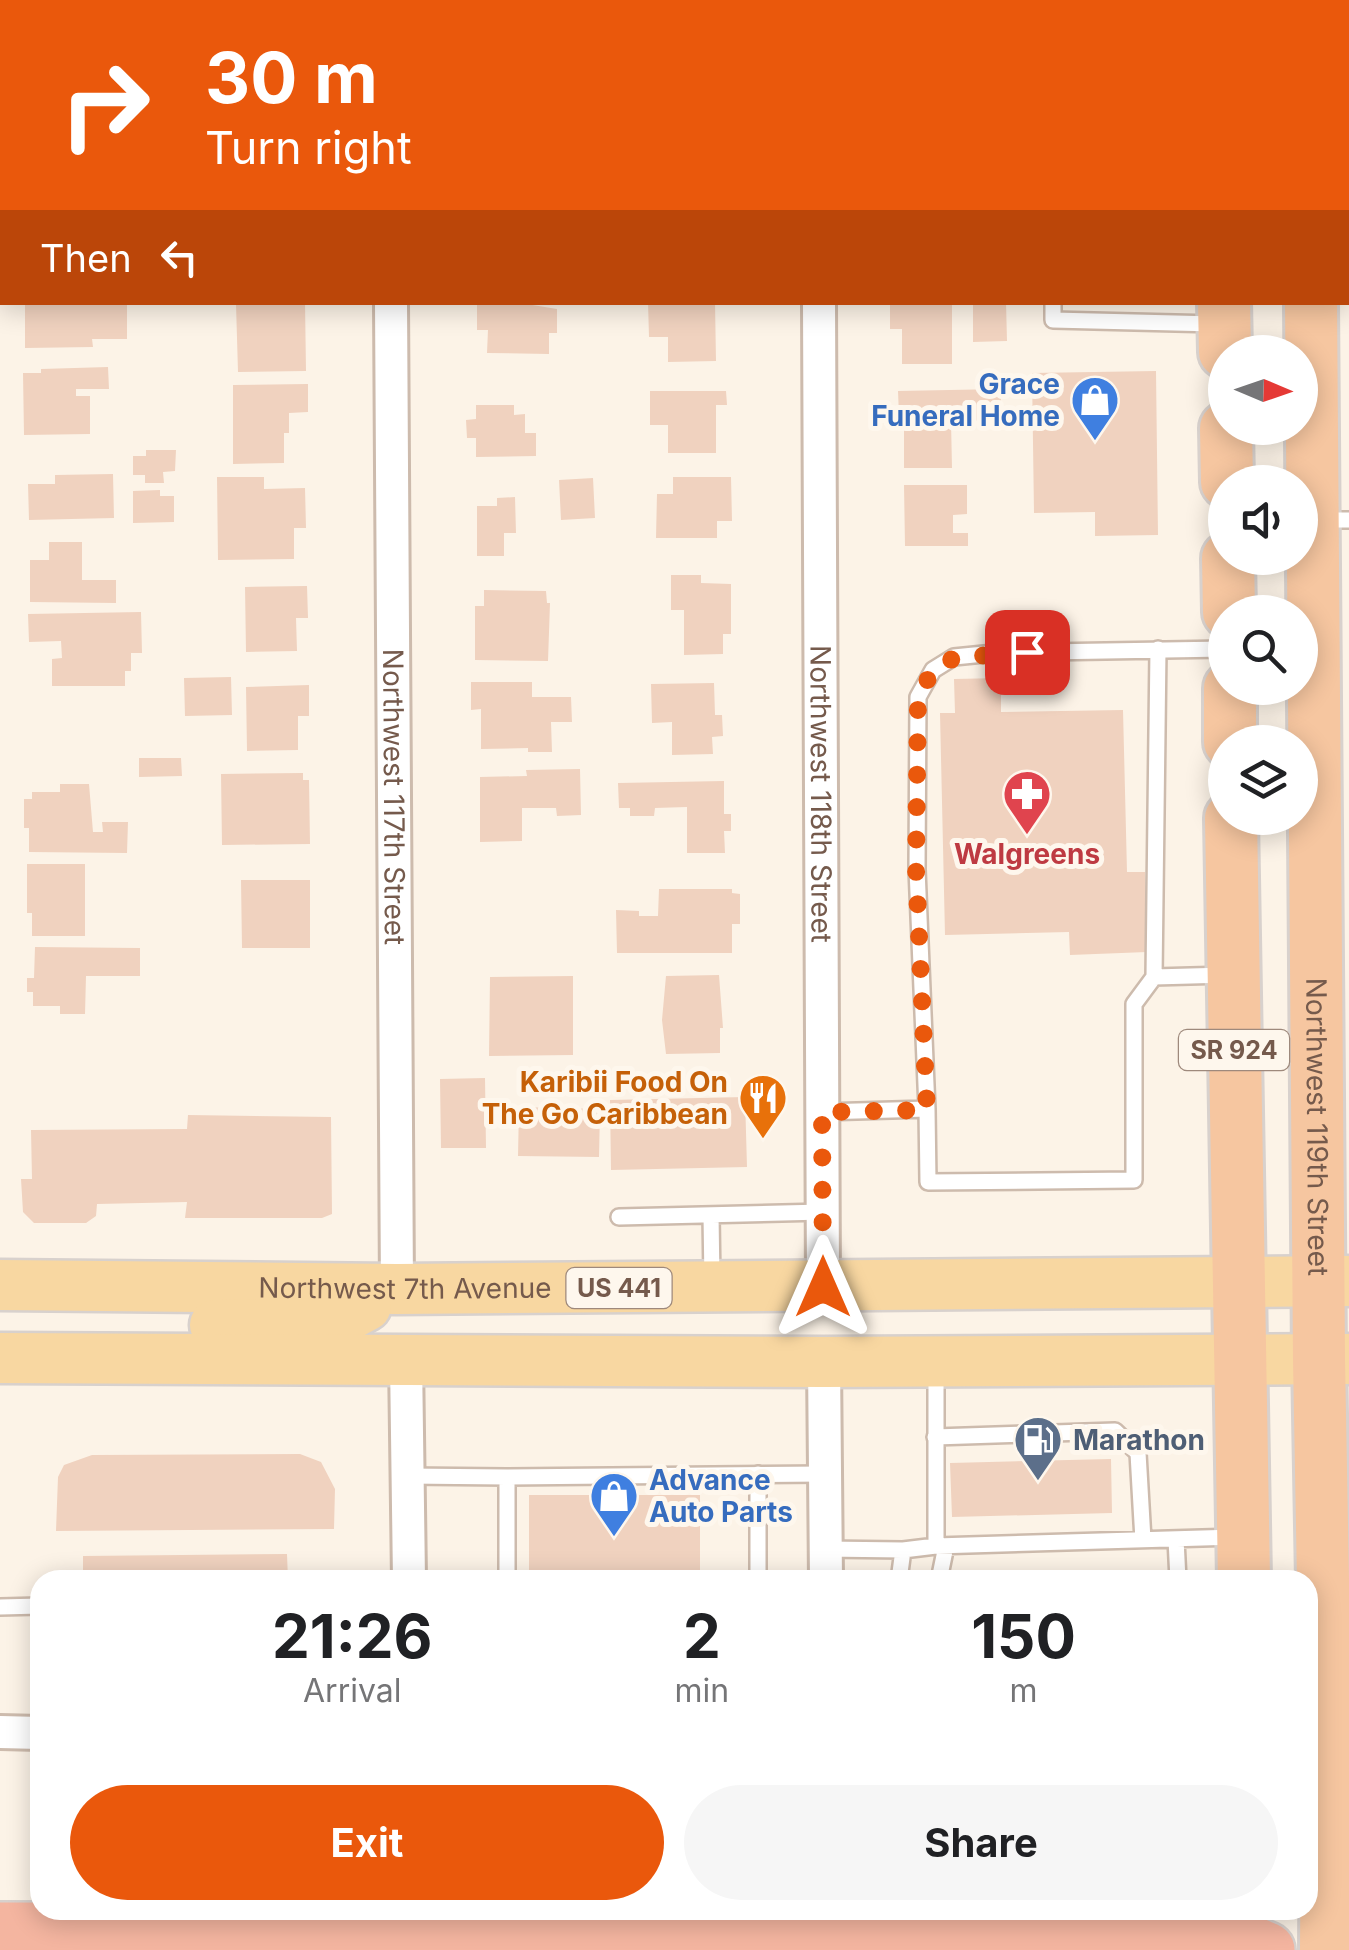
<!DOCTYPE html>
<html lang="en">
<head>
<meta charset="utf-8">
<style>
  body { margin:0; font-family:Inter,sans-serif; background:#f6f6f6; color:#202124; height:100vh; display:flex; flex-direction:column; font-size:38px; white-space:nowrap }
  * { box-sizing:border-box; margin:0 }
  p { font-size:32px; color:#757577 }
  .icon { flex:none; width:55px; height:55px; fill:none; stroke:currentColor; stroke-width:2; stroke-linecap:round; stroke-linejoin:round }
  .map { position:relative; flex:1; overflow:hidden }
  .sheet { position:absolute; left:30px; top:1570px; width:1288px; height:350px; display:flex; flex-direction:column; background:#fff; border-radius:30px; box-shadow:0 5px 25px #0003 }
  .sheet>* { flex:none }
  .guide { position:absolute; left:0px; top:0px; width:1350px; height:305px; box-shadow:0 5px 25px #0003; background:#ea580c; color:#fff; overflow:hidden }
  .needle { width:65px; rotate:92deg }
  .controls { position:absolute; left:1208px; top:335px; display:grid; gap:20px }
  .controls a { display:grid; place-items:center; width:110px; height:110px; border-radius:50%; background:#fff; box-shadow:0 5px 25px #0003; font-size:50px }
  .pin { position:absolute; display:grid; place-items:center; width:85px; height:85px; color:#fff; margin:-42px; border-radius:20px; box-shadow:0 5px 15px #0006 }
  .me { position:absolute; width:110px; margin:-55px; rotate:0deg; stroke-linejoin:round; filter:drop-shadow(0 0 8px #0008) }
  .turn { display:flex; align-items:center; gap:35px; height:210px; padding:0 40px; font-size:45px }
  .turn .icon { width:130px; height:130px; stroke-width:2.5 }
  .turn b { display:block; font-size:70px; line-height:85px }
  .then { display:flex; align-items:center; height:95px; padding:0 40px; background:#0003; gap:20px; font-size:38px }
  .eta { display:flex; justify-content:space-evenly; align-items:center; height:170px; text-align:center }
  .eta b { font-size:60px; font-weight:700; line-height:70px }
  .primary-button { display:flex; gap:20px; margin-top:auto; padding:20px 40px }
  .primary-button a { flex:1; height:115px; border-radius:60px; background:#ea580c; color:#fff; font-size:40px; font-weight:700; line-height:115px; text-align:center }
  .primary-button a+a { background:#f6f6f6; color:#202124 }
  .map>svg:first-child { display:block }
  .building { fill:#f0d2bf }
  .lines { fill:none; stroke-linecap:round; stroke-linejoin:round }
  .service-casing { stroke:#cdbbad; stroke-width:20 }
  .minor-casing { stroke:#cdbbad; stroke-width:38 }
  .primary-casing { stroke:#d8d1cd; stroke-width:55 }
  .trunk-casing { stroke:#d8d1cd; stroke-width:58 }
  .motorway-casing { stroke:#d8d1cd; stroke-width:60 }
  .service { stroke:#fff; stroke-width:15 }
  .minor { stroke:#fff; stroke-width:32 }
  .primary { stroke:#f8d7a1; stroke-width:50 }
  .trunk { stroke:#f6c6a0; stroke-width:52 }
  .motorway { stroke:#f4b5a0; stroke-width:55 }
  .route { stroke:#ea580c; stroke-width:18; stroke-dasharray:0 32.4 }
  .labels { text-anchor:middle; stroke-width:10; stroke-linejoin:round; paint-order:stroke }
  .shield { fill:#fef7ed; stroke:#9e897c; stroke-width:2.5 }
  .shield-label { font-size:25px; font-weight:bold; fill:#755a4c }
  .shop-label { font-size:28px; font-weight:bold; fill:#366cbe; stroke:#fef7ed; text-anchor:end }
  .street-label { font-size:28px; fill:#755a4c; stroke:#fef7ed }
  .health-label { font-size:28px; font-weight:bold; fill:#be3a42; stroke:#fef7ed }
  .food-label { font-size:28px; font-weight:bold; fill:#c56008; stroke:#fef7ed; text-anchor:end }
  .service-label { font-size:28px; font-weight:bold; fill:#4e5e75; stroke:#fef7ed; text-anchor:start }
</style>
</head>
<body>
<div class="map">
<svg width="1349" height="1950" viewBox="0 0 1349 1950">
  <rect width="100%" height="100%" fill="#fcf3e7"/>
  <!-- building -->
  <path class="building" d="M25 302H127V339H92L93 347 25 348Z
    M305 302 306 371 238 372 236 304Z
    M477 302H514L557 309V333H549V354L487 353 488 330H477Z
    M648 302H715L716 361 668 362V337H649Z
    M890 302H952V364H902V329H890Z
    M973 302H1006L1007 341 973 342Z
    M108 367 109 389H76V396H90V434L24 435 23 373H41V369Z
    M1156 371 1158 535 1095 536V512L1034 513 1032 373Z
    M308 384V412L289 413V433H284V463L233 464V385Z
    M1001 389V420L951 421 952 468H904V416H899L898 391Z
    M650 391H726L727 405H716V453H668V425H650Z
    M476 405H514V415L525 414V433H536V456L476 457V438H467L466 420 476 419Z
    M146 450H176L175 471 163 472 164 483H145V475H133V456H146Z
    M113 474 114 518 29 520 28 484H55V475Z
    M217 477H264V489L305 488 306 528H294V559L218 560Z
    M673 477H731L732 521H717V538H656L657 494H673Z
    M593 478 595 518 561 520 559 480Z
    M904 485H967V514L953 515V533H968V546H905Z
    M160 490V496H174V522L133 523V491Z
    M515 497 516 533H504V556H477V506H497V498Z
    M49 542H82V580H116V603L30 602V560H49Z
    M671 575H701V583L731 584V634H723V654L684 655V610H671Z
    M307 586 308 618H296L297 651 246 652 245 587Z
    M484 590 546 591 547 603H550L548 661 475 660V606H484Z
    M141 612 142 653H131V671H125V686H52V659L62 658 61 641 29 642 28 614Z
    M231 677 232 715 185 716 184 678Z
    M1001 678V712L1123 710 1127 872H1145L1147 952 1070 955 1069 932 945 935 940 713H955L954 679Z
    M471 682H532V697H571L572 722H551L552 752H528V748L481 749V709L471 710Z
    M714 683 715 715H722L723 736 712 737 713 754 672 755V722L652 723 651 684Z
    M309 685V716H298V750L247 751 246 687Z
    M139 758H181L182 776 139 777Z
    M580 769 581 815 557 816 556 808H522V841L480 842V777L527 776 526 770Z
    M303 773V780H309L310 844 222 845 221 774Z
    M724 781V814H731V831H724L725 853H687V807L655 808 654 816H630V808H619L618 783Z
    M60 784H89L93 832H103L102 822H128L127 853 29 852V828H24V799H32V792H60Z
    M27 864H85V936H32V913H27Z
    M241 880H310V948H242Z
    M659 889H732V893L740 894V924H732V953H617L616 910 639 911V916H658Z
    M35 947 140 948V976H86L85 1014H60V1006H33V992H27V978H34Z
    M719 975 723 1028H720V1053L666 1054 662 1020 666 976Z
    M573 976V1055L489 1056 490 977Z
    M485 1078 486 1148H441L440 1079Z
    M745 1097 747 1167 611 1170 610 1100Z
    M519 1107 600 1109 599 1157 518 1156Z
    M188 1115 331 1117 332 1214 322 1218H185L187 1202 97 1204 96 1216 86 1223H34L23 1212 21 1179H32L31 1130 187 1129Z
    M300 1454 321 1462 335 1489 334 1529 56 1531 58 1477 64 1465 92 1455Z
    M1111 1459 1112 1513 952 1517 950 1463Z
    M529 1495H700V1580H529Z
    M287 1554 288 1580H83V1556Z"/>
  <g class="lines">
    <!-- service casing -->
    <g class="service-casing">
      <path id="service" d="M1053 302V320L1216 324
        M1321 520H1349
        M1154 977 1158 649
        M927 1109 917 869 918 697 933 670 954 657 994 653 1225 649
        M822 1112 927 1109 928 1182 1134 1180V1004L1154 977 1227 975
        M711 1215 712 1281
        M619 1217 823 1212
        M935 1437 1115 1431 1138 1453 1143 1540
        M758 1474V1580
        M407 1476 507 1477V1580
        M507 1477 824 1474
        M1176 1539 1178 1580
        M936 1546V1366
        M825 1549 903 1550 936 1546 1236 1537
        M899 1580 903 1550
        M939 1580 946 1546
        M0 1607 40 1606"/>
    </g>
    <!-- minor casing -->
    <g class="minor-casing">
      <g id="minor">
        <path d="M389 0V2"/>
        <path d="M816 0V2"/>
        <path d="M1348 218H1349"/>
        <path d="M0 220H2"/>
        <path id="s1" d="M391 302 397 1289"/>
        <path id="s2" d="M819 302 823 1287"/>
        <path d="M406 1359 409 1580"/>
        <path d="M824 1362 826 1580"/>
        <path d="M0 1732 40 1733"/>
      </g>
    </g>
    <!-- primary casing -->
    <g class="primary-casing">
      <g id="primary">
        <path id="s3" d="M0 1285 397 1289 1349 1281"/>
        <path d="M215 1325 334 1323 366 1306"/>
        <path d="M0 1358 824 1362 1349 1359"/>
      </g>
    </g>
    <!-- trunk casing -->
    <g class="trunk-casing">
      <g id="trunk">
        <path d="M1308 0V2"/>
        <path d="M1222 2V0"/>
        <path d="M1224 302 1225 352"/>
        <path id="s4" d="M1311 302 1319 1359 1327 1803 1326 1950"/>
        <path d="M1226 428 1227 482"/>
        <path d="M1228 558 1229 612"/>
        <path d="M1230 688V742"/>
        <path d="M1231 818 1244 1580"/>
      </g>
    </g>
    <!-- motorway casing -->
    <g class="motorway-casing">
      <path id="motorway" d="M0 1930 598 1932 1210 1926 1267 1950"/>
    </g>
    <!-- service -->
    <use href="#service" class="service"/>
    <!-- minor -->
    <use href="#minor" class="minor"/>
    <!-- primary -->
    <use href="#primary" class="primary"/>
    <!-- trunk -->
    <use href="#trunk" class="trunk"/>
    <!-- motorway -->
    <use href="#motorway" class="motorway"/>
  </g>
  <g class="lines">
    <!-- route -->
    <path class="route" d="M823 1287 822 1112 927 1110 916 869 918 697 933 670 954 658 1027 652"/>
  </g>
  <!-- icons -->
  <defs>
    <g id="shop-pin" transform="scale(2.5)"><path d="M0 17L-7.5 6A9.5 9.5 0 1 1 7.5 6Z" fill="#3f7fe0" stroke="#fef7ed"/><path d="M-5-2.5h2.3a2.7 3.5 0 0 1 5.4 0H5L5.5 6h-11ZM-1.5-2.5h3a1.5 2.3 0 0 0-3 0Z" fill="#fff"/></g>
    <g id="pharmacy-pin" transform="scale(2.5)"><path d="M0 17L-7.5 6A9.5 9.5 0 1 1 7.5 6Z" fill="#e0444e" stroke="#fef7ed"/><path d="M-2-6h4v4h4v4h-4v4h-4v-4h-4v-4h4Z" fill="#fff"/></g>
    <g id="restaurant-pin" transform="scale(2.5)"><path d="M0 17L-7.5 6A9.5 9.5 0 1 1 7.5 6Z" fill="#e8710a" stroke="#fef7ed"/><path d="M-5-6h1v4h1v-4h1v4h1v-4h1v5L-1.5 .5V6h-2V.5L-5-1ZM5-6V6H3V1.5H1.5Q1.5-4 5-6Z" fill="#fff"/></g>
    <g id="fuel-pin" transform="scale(2.5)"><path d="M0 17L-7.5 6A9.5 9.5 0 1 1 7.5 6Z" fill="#5c6f8a" stroke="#fef7ed"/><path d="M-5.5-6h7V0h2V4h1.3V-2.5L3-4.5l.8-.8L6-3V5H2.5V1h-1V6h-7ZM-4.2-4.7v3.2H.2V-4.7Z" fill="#fff"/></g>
  </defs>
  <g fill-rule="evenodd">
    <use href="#shop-pin" x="1095" y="400"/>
    <use href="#pharmacy-pin" x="1027" y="794"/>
    <use href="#restaurant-pin" x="763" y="1098"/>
    <use href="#fuel-pin" x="1038" y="1440"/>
    <use href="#shop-pin" x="614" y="1496"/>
  </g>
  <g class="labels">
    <!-- shield labels -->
    <g class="shield">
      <rect x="1179" y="1030" width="110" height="40" rx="8"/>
      <rect x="566.5" y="1268" width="105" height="40" rx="8"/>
    </g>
    <g class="shield-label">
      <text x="1234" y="1059">SR 924</text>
      <text x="619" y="1297">US 441</text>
    </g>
    <!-- shop labels -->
    <g class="shop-label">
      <text x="1060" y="394">Grace<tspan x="1060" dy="32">Funeral Home</tspan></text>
      <text x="649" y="1490" text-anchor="start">Advance<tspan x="649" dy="32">Auto Parts</tspan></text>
    </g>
    <!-- street labels -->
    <g class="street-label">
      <text dy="10" stroke="none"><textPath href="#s2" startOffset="492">Northwest 118th Street</textPath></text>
      <text dy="10" stroke="none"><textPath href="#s1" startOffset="495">Northwest 117th Street</textPath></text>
      <text dy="10" stroke="none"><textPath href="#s4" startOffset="825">Northwest 119th Street</textPath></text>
      <text dy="10" stroke="none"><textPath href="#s3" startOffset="405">Northwest 7th Avenue</textPath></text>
    </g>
    <!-- health labels -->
    <g class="health-label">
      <text x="1027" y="864">Walgreens</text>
    </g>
    <!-- food labels -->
    <g class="food-label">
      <text x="728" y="1092">Karibii Food On<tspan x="728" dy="32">The Go Caribbean</tspan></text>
    </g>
    <!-- service labels -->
    <g class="service-label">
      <text x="1073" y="1450">Marathon</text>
    </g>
  </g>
</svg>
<div class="controls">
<a><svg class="needle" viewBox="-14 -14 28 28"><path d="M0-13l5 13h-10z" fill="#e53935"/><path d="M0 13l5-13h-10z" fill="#757577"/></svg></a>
<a><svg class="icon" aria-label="sound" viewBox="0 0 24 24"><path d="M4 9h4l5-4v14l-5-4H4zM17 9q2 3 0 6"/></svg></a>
<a><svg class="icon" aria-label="search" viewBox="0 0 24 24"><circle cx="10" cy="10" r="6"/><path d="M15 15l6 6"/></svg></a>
<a><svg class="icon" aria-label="layers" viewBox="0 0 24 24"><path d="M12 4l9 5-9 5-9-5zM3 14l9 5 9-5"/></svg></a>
</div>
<div class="pin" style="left:1027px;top:652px;background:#d93025"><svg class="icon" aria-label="arrive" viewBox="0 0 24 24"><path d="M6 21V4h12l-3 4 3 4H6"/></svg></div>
<svg class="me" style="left:823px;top:1287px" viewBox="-20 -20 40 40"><path d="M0-17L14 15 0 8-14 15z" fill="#ea580c" stroke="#fff" stroke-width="4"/></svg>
<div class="guide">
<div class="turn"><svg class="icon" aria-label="right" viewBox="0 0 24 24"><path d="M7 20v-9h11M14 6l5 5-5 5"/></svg><div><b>30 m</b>Turn right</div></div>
<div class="then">Then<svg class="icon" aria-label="left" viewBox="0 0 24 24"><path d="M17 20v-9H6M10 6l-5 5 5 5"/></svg></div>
</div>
<section class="sheet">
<div class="eta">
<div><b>21:26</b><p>Arrival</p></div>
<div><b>2</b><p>min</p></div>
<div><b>150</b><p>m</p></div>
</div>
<div class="primary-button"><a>Exit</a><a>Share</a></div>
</section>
</div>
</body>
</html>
